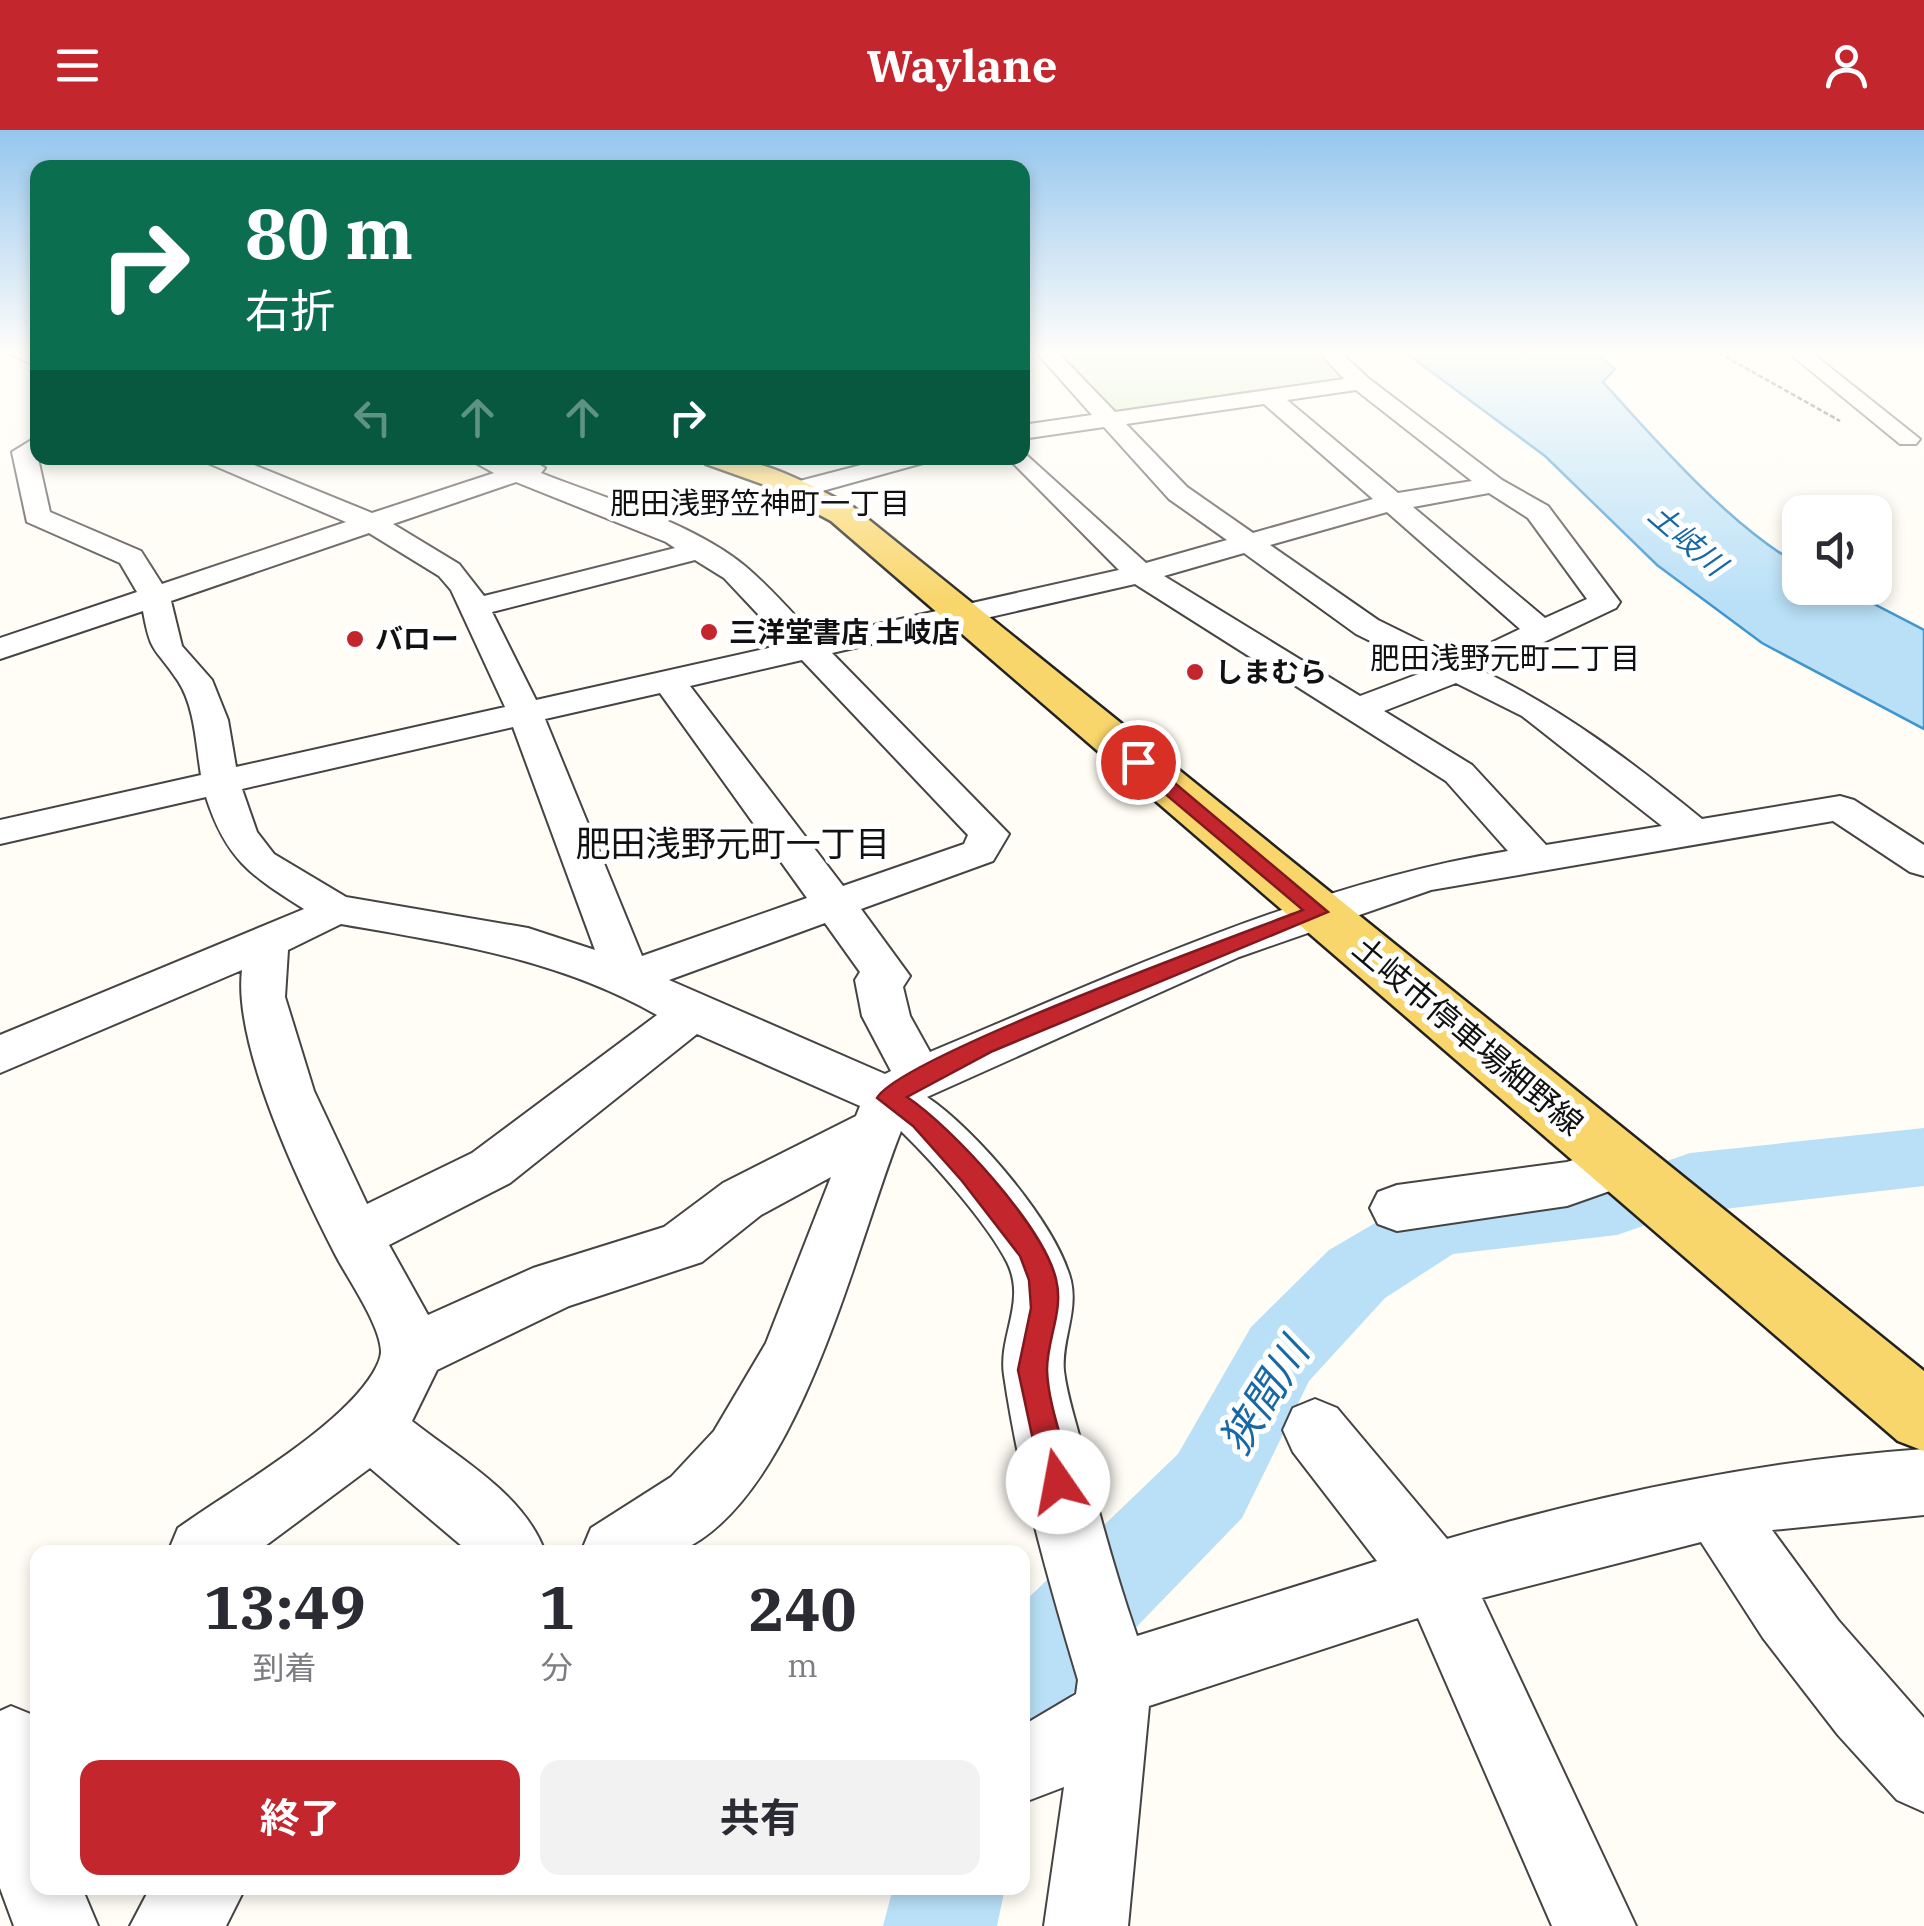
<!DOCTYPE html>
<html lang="ja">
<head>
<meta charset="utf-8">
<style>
  body { margin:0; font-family:"IBM Plex Serif","Noto Sans JP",serif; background:#f2f2f3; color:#2b2b33; height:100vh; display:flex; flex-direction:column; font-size:38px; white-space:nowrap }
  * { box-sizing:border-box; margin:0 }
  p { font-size:32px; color:#7c7c81 }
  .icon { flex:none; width:55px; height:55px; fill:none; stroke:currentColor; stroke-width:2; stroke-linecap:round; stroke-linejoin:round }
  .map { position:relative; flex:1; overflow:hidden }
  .sheet { position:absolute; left:30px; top:1415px; width:1000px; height:350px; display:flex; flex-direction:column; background:#fff; border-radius:20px; box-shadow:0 5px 15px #0003 }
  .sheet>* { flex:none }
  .banner { position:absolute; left:30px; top:30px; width:1000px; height:305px; border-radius:20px; box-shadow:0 5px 15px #0003; background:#0b6e4f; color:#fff; overflow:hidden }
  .buttons { position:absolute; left:1782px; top:365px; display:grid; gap:20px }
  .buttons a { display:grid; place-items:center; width:110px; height:110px; border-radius:20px; background:#fff; box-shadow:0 5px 15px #0003; font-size:50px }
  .pin { position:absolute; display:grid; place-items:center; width:85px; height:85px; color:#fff; margin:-42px; border:5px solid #fff; border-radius:50%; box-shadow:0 2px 10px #0007 }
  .me { position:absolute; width:110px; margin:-55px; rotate:348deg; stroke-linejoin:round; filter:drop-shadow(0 0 8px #0008) }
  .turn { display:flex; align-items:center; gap:35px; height:210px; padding:0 50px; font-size:45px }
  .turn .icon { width:130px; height:130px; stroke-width:2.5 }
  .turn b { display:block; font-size:70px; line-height:85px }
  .lanes { display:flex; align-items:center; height:95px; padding:0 50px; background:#0003; justify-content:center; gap:50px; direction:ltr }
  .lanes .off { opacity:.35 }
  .eta { display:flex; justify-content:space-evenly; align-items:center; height:170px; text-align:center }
  .eta b { font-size:60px; font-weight:700; line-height:70px }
  .action { display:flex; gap:20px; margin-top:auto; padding:20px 50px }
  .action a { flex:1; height:115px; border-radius:20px; background:#c4262e; color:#fff; font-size:40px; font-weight:700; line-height:115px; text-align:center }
  .action a+a { background:#f2f2f3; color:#2b2b33 }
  header { display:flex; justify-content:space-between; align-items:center; height:130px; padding:0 50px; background:#c4262e; color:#fff; font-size:45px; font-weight:700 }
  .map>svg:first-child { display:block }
  .green { fill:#d5ebbd }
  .water { fill:#b9e0f7; stroke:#3f96cf; stroke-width:2.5 }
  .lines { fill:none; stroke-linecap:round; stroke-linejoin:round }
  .river { fill:#b9e0f7; fill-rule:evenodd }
  .minor-casing { stroke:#444; stroke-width:4 }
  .major-casing { stroke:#222; stroke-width:5 }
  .path { stroke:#333; stroke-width:2.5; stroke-dasharray:5 2.5; stroke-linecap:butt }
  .minor { fill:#fff; fill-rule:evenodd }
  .major { fill:#f9d66b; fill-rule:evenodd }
  .route { fill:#c4262e; stroke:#7f191e; stroke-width:2.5 }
  .poi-dot { fill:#c4262e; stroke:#fff; stroke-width:4 }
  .labels { text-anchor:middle; stroke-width:10; stroke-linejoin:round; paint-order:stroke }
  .far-poi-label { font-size:28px; font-weight:bold; fill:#111; stroke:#fff; text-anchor:start }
  .far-neighbourhood-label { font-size:30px; fill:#111; stroke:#fff }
  .far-water-label { font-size:30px; font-style:italic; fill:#1768a6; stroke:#fff }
  .street-label { font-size:32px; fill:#111; stroke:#fff }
  .neighbourhood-label { font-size:35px; fill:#111; stroke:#fff }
  .near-water-label { font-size:42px; font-style:italic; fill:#1768a6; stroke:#fff }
</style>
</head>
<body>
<header><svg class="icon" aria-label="menu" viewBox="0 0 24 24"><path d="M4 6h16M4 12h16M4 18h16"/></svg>Waylane<svg class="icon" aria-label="person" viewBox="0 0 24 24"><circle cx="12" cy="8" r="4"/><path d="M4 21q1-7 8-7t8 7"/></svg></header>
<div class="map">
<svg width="1924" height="1796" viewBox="0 0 1924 1796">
  <rect width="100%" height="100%" fill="#fffdf5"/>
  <!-- green -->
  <path class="green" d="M1058 223H1324L1347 253 1117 285Z"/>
  <!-- water -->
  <path class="water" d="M1406 223H1596L1615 239 1603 252C1655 310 1733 399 1800 435V458H1843L1924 500V599L1762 513 1657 435 1545 326Z"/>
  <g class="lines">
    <!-- river -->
    <path class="river" d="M1924 998V1056L1690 1083 1664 1074 1653 1053 1664 1032 1690 1023Z
      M1617 1043 1643 1052 1654 1074 1643 1096 1617 1105 1453 1124 1385 1168 1309 1251 1242 1388 1057 1579 1022 1594V1474L1178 1324 1251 1197 1329 1120 1411 1072 1438 1062Z
      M893 1758H1005L997 1796H883Z"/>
    <!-- minor casing -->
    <g class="minor-casing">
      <path id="minor" d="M9 223H38V237Z
        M1037 223H1058L1115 282 1344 249 1320 223H1341L1368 248 1502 350 1548 376 1620 472 1616 478 1483 541C1564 580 1632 632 1702 689L1840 666 1854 670 1924 715V746L1910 742 1833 691 1431 760 1239 827 927 967C975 999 1057 1094 1071 1151 1078 1183 1061 1211 1064 1241 1067 1266 1076 1292 1082 1316 1098 1380 1115 1443 1137 1506L1377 1431 1293 1322 1283 1300 1293 1278 1315 1269 1337 1278 1447 1409C1605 1363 1760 1331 1924 1319V1385L1772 1400 1838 1490 1924 1588V1682L1897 1670 1838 1605 1763 1508 1701 1412 1482 1468 1636 1796H1552L1418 1488 1149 1576 1128 1796H1044L1064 1657 1022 1673V1596L1076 1564 1078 1550C1048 1450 1019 1348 1004 1245 998 1206 1027 1172 1007 1132 987 1093 933 1032 901 1001 856 1114 799 1369 680 1421 662 1429 602 1423 581 1422L591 1398 671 1347 714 1301 766 1213 831 1047 761 1085 702 1132 569 1176 437 1240 412 1291C460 1329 524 1364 545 1422H469L370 1338 257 1422H168L178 1398C234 1358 339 1299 373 1243 376 1238 381 1228 381 1222 381 1196 348 1149 336 1126 300 1056 233 916 242 840L0 943V905L304 779C250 745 226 729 206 667L0 714V690L201 645C196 615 195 577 178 551 155 516 151 526 143 481L0 529V508L137 462 120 433 27 392 12 322 38 306 37 324 50 382 141 421 162 454 346 392 208 333 205 328H237L372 383 494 343 467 328C489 328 512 336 532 330L545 338 541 343C608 370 688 390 745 436 770 457 793 484 816 508L1119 440 1008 328H1022V321L1146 433 1227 410 1169 369 1104 297 1022 309V295L1092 285ZM1356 260 1472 351 1398 363 1287 270ZM1264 274 1373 369 1253 403 1187 357 1126 294ZM516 352 666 412 675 418 484 466 459 434 393 394ZM1489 363 1528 388 1587 469 1545 488 1413 377ZM1387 382 1520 499 1457 529 1378 490 1270 415ZM369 403 439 446 451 460 505 577 236 637 228 590 212 550 182 516 171 471ZM1244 423 1356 504 1429 540 1360 566 1164 446ZM695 430 724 448 786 514 536 570 492 482ZM1135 454 1446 651 1508 721C1306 754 1118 844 930 922L910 886 903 857 910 846 861 779 993 731 1009 704 832 523ZM802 530 968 705 964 714 843 756 690 556ZM1456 553 1522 586 1662 696 1546 715 1472 635 1384 581ZM660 563 807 768 642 826 545 589ZM513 597 595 820 528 798 346 767 274 724 257 702 242 659ZM825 793 860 842 855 850 862 886 891 941 885 944 669 850ZM341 794C454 814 556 828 657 885L472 1023 367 1074 314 961 285 867 288 820ZM697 904 860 976 856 986 723 1053 664 1097 533 1138 428 1185 389 1115 510 1053Z
        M1789 223H1812L1920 309 1916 314H1900Z
        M888 328H926L923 333 797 368 784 360 788 354Z
        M1622 1014 1641 1020 1648 1035 1641 1050 1567 1076 1397 1101 1378 1094 1370 1078 1378 1062 1397 1055 1567 1032Z
        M11 1576 38 1587V1758H82L98 1796H14L0 1758V1581Z
        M150 1758H245L226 1796H130Z"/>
    </g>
    <!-- major casing -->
    <g class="major-casing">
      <path id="major" d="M702 328C758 324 804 352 853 377L1924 1241V1321L1898 1311 831 391 762 354 706 334Z"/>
    </g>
    <!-- path -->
    <path class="path" d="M1719 223 1840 291"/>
    <!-- minor -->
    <use href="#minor" class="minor"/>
    <!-- major -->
    <use href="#major" class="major"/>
  </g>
  <!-- sky -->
  <linearGradient id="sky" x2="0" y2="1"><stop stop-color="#95c6ee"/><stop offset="0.47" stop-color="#fffefa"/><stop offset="1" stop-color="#fffefa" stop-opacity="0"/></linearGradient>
  <rect width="1924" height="474" fill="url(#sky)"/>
  <!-- route -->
  <path class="route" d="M1132 628H1145L1328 782 993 921 907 967C952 997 1043 1096 1056 1149 1064 1181 1047 1208 1047 1240 1048 1275 1065 1317 1073 1352L1069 1363 1058 1367 1047 1363 1042 1352 1018 1240 1031 1178 1029 1150 1020 1126 962 1051 913 996 877 968C900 927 1239 805 1303 780L1132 636Z"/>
  <!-- markers -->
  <g class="poi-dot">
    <circle cx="709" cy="502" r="10"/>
    <circle cx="355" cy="509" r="10"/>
    <circle cx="1195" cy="542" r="10"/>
  </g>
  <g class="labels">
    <!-- far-poi labels -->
    <g class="far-poi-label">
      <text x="729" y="512">三洋堂書店 土岐店</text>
      <text x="375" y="519">バロー</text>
      <text x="1215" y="552">しまむら</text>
    </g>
    <!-- far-neighbourhood labels -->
    <g class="far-neighbourhood-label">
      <text x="760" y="384">肥田浅野笠神町一丁目</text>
      <text x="1505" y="539">肥田浅野元町二丁目</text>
    </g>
    <!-- far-water labels -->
    <g class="far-water-label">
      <text transform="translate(1687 410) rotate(41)" y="10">土岐川</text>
    </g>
    <!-- street labels -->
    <g class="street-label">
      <text transform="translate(1468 906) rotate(40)" y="11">土岐市停車場細野線</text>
    </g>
    <!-- neighbourhood labels -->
    <g class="neighbourhood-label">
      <text x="733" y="726">肥田浅野元町一丁目</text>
    </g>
    <!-- near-water labels -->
    <g class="near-water-label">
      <text transform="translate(1264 1266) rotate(-58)" y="15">狭間川</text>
    </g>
  </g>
</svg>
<div class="buttons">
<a><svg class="icon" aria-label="sound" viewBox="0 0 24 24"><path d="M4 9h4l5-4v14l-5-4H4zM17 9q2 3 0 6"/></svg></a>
</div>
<div class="pin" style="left:1138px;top:632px;background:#d93025"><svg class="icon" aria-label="arrive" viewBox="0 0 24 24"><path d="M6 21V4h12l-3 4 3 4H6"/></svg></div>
<svg class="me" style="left:1058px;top:1352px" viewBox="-20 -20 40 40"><circle r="19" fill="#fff"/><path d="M0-13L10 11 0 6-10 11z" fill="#c4262e"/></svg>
<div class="banner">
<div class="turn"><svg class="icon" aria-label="right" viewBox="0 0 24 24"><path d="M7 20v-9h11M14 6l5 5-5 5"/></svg><div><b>80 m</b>右折</div></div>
<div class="lanes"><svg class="icon off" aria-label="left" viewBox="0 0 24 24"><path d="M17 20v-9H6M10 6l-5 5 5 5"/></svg><svg class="icon off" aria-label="ahead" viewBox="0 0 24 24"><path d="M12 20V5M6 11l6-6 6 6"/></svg><svg class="icon off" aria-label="ahead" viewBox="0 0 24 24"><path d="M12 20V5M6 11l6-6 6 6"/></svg><svg class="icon" aria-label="right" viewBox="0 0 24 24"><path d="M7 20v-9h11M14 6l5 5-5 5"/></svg></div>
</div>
<section class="sheet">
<div class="eta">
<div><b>13:49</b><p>到着</p></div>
<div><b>1</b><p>分</p></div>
<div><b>240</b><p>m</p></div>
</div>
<div class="action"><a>終了</a><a>共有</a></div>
</section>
</div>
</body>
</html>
